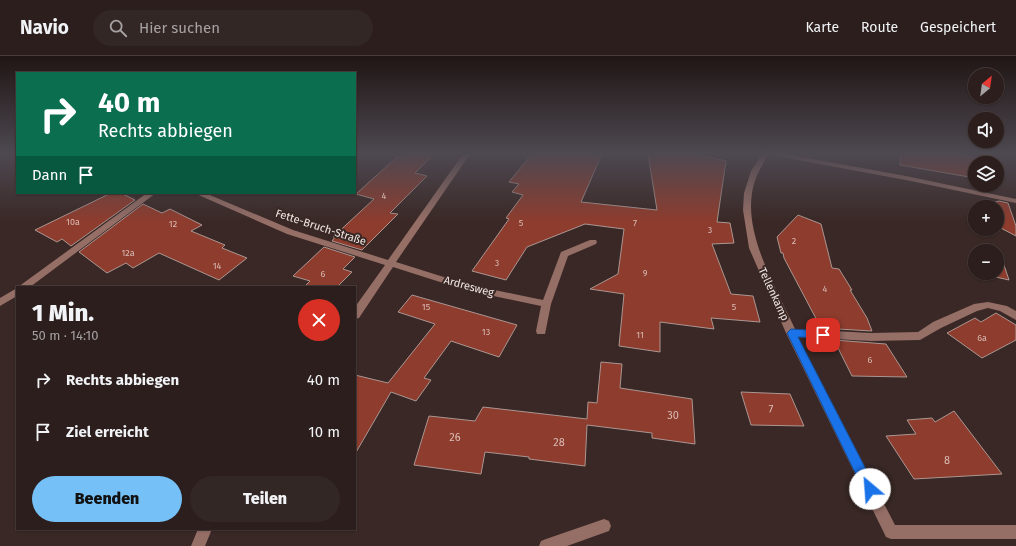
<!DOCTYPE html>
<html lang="de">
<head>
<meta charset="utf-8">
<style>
  body { margin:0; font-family:"Fira Sans",sans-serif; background:#332725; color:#f1f3f6; height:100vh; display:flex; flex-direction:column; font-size:15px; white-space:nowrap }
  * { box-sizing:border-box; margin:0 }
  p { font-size:13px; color:#a6a2a3 }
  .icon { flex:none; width:22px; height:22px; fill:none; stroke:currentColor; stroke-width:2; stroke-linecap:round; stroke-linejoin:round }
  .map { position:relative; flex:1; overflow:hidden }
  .panel { position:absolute; left:16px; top:230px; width:340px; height:244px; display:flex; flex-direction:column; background:#2b1e1c; border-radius:0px; box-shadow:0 1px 3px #0004,0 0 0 1px #473c3b }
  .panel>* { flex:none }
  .top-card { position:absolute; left:16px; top:16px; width:340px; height:122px; border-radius:0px; box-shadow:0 1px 3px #0004,0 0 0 1px #473c3b; background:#0b6e4f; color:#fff; overflow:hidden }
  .needle { width:26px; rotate:29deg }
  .fabs { position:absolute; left:968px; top:12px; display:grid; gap:8px }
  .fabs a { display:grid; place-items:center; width:36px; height:36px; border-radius:50%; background:#2b1e1c; box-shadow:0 1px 3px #0004,0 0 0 1px #473c3b; font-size:20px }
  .pin { position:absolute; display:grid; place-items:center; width:34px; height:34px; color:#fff; margin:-17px; border-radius:8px; box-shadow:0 2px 6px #0006 }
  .me { position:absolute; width:44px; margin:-22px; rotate:333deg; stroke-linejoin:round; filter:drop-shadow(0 0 3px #0008) }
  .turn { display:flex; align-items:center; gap:14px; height:84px; padding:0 16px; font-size:18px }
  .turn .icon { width:52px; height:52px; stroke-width:2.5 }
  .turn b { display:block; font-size:28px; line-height:34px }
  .then { display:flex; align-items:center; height:38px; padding:0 16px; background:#0003; gap:8px; font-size:15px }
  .round { display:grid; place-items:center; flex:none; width:42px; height:42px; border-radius:21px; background:#332725 }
  .head { display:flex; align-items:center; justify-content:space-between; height:68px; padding:0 16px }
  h1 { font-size:24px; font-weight:800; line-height:30px }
  .action { display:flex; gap:8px; margin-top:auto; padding:8px 16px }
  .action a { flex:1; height:46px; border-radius:24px; background:#75c0f6; color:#111; font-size:16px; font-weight:800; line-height:46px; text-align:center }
  .action a+a { background:#332725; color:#f1f3f6 }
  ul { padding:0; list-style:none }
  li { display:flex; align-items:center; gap:12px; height:52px; padding:0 16px }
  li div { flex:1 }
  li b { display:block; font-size:15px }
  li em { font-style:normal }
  header { display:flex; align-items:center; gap:24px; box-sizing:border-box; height:56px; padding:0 20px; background:#2b1e1c; border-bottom:1px solid #473c3b }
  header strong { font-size:19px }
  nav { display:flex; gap:22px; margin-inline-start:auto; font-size:14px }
  .search { width:280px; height:36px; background:#332725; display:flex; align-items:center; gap:10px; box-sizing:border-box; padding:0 14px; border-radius:22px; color:#a6a2a3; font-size:15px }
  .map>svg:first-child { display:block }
  .building { fill:#8e3c2d; stroke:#ab9692 }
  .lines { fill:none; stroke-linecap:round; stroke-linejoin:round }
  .minor { fill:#956e66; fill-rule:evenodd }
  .route { fill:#1a73e8; stroke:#114b97 }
  .labels { text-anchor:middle; stroke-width:4; stroke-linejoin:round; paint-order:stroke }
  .number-label { font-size:9px; fill:#d9bcb6 }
  .street-label { font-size:11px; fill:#f2e7e4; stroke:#392825 }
  .near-number-label { font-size:11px; fill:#d9bcb6 }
</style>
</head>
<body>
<header>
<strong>Navio</strong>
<div class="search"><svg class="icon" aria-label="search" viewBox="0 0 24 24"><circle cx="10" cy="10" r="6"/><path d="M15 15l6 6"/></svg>Hier suchen</div>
<nav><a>Karte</a><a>Route</a><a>Gespeichert</a></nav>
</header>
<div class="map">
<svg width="1016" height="490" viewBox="0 0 1016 490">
  <rect width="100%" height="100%" fill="#392825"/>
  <!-- building -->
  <path class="building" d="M407 98H434L415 117 427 120 390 157 398 158 362 194 332 185 335 181H333L374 143 356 138 397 101 402 102Z
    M532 98H602L581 146 657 154 648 98H696L726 105 717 166 730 167 734 187 712 188 731 238 753 240 760 266 711 262 714 273 660 266V296L619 290 624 238 590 233 618 218 624 173 585 168 527 191 506 224 472 215 509 163 506 162 523 139 512 136 519 128 509 126Z
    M901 98H954L992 104 993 107H975V122L900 109Z
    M111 137H121L135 144 71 190 62 183 57 186 35 174Z
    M999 145 1008 147 1016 170V180L997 170V151H980Z
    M143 148 162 157 170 153 202 169 191 175 225 189 222 192 247 202 219 224 159 197 133 212 126 207 107 217 79 196Z
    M798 159 821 168 832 212 839 213 852 234H850L867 262 872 275 821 272 784 202 783 197H781L777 181Z
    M324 191 355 201 343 213 352 216 337 231H304L310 225 293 220Z
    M997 199 1001 200 1009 224 978 217H997Z
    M412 239 517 269 499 301 451 285 424 322 431 324 416 345 391 336 355 398V319L388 327 435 268 398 256Z
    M996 257 1016 269V284L982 302 947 277 975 262 981 266Z
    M834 284 886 288 907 321 852 320Z
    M601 306 622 308 620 332 692 343 695 388 652 382V377L587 369 585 410 529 403V401L485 396 481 418 414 409 429 360 475 365 483 351 587 363 588 346 597 347Z
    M741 336 790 338 804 370 751 369Z
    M954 355 1002 418 914 423 886 380 916 378 907 364 932 362 935 366Z"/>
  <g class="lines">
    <!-- minor -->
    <path class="minor" d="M463 98H470L396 206 466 228 543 244 561 196 590 184H596L597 186 596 188 568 200 551 248 545 278H537L536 275 541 250 465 234 393 211 359 262 355 263V251L385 209 287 178 194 137H205L293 174 388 204Z
      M762 98H769C761 110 754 123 752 137 745 181 777 234 795 273L871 277 918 276 933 266 974 248 988 246 1007 250 1016 255V264L1000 255 988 252 977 255 941 272 920 284 871 285 798 281 895 469H1016V483H891L886 481 786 277 749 192 743 154 744 137 751 115Z
      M772 98H785L906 120 1016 143V147L906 124 776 100Z
      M147 137H156L30 231H18Z
      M17 232V240L0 250V242Z
      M604 463 609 465 611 470 609 475 567 490H539L541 485 546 483Z
      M198 473H212L205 490H191Z"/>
  </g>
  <!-- sky -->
  <linearGradient id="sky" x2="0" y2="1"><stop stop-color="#1f1614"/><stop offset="0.59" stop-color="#4e4851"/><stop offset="1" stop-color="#4e4851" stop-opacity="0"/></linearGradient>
  <rect width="1016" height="166" fill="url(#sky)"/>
  <!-- route -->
  <path class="route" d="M791 273 823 275 828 279 823 282 798 281 874 429 876 433 874 437 870 439 865 437 787 277Z"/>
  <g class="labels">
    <!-- number labels -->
    <g class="number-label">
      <text x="384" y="143">4</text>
      <text x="73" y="169">10a</text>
      <text x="521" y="170">5</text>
      <text x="635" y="170">7</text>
      <text x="173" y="171">12</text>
      <text x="710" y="177">3</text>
      <text x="794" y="188">2</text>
      <text x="128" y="200">12a</text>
      <text x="497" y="210">3</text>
      <text x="217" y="213">14</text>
      <text x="645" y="220">9</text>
      <text x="323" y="221">6</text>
      <text x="825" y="236">4</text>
      <text x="426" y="254">15</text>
      <text x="734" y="254">5</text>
      <text x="486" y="279">13</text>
      <text x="640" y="282">11</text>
      <text x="982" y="285">6a</text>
      <text x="870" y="307">6</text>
    </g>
    <!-- street labels -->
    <g class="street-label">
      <text transform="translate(321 171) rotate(18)" y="4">Fette-Bruch-Straße</text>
      <text transform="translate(469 230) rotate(15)" y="4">Ardresweg</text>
      <text transform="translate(774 238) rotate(65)" y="4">Tellenkamp</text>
    </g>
    <!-- near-number labels -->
    <g class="near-number-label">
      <text x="771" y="357">7</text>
      <text x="673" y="363">30</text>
      <text x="455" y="385">26</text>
      <text x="559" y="390">28</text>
      <text x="947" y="408">8</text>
    </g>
  </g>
</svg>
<div class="fabs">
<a><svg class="needle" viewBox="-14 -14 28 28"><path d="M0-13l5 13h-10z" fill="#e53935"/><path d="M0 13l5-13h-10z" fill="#a6a2a3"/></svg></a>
<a><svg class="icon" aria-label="sound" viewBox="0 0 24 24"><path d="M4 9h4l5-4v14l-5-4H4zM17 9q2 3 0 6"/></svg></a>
<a><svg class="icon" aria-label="layers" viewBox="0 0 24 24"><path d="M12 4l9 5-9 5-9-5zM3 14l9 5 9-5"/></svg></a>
<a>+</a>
<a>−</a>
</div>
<div class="pin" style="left:823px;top:279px;background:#d93025"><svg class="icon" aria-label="arrive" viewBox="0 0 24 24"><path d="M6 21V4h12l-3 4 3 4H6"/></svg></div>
<svg class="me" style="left:870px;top:433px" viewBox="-20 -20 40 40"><circle r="19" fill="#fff"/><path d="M0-13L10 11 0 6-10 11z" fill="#1a73e8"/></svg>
<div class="top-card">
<div class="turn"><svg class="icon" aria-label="right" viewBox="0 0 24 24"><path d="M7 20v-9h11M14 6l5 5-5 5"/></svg><div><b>40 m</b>Rechts abbiegen</div></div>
<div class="then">Dann<svg class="icon" aria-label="arrive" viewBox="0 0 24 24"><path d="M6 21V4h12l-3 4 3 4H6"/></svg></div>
</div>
<section class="panel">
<div class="head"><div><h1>1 Min.</h1><p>50 m · 14:10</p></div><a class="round" style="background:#d93025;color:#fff"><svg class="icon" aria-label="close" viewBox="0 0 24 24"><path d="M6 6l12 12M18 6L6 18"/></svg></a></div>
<ul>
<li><svg class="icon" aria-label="right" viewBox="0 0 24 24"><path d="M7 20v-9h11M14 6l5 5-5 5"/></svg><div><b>Rechts abbiegen</b></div><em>40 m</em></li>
<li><svg class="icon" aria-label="arrive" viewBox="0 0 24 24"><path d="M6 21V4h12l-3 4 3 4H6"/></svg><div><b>Ziel erreicht</b></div><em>10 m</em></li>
</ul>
<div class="action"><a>Beenden</a><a>Teilen</a></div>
</section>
</div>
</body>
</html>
